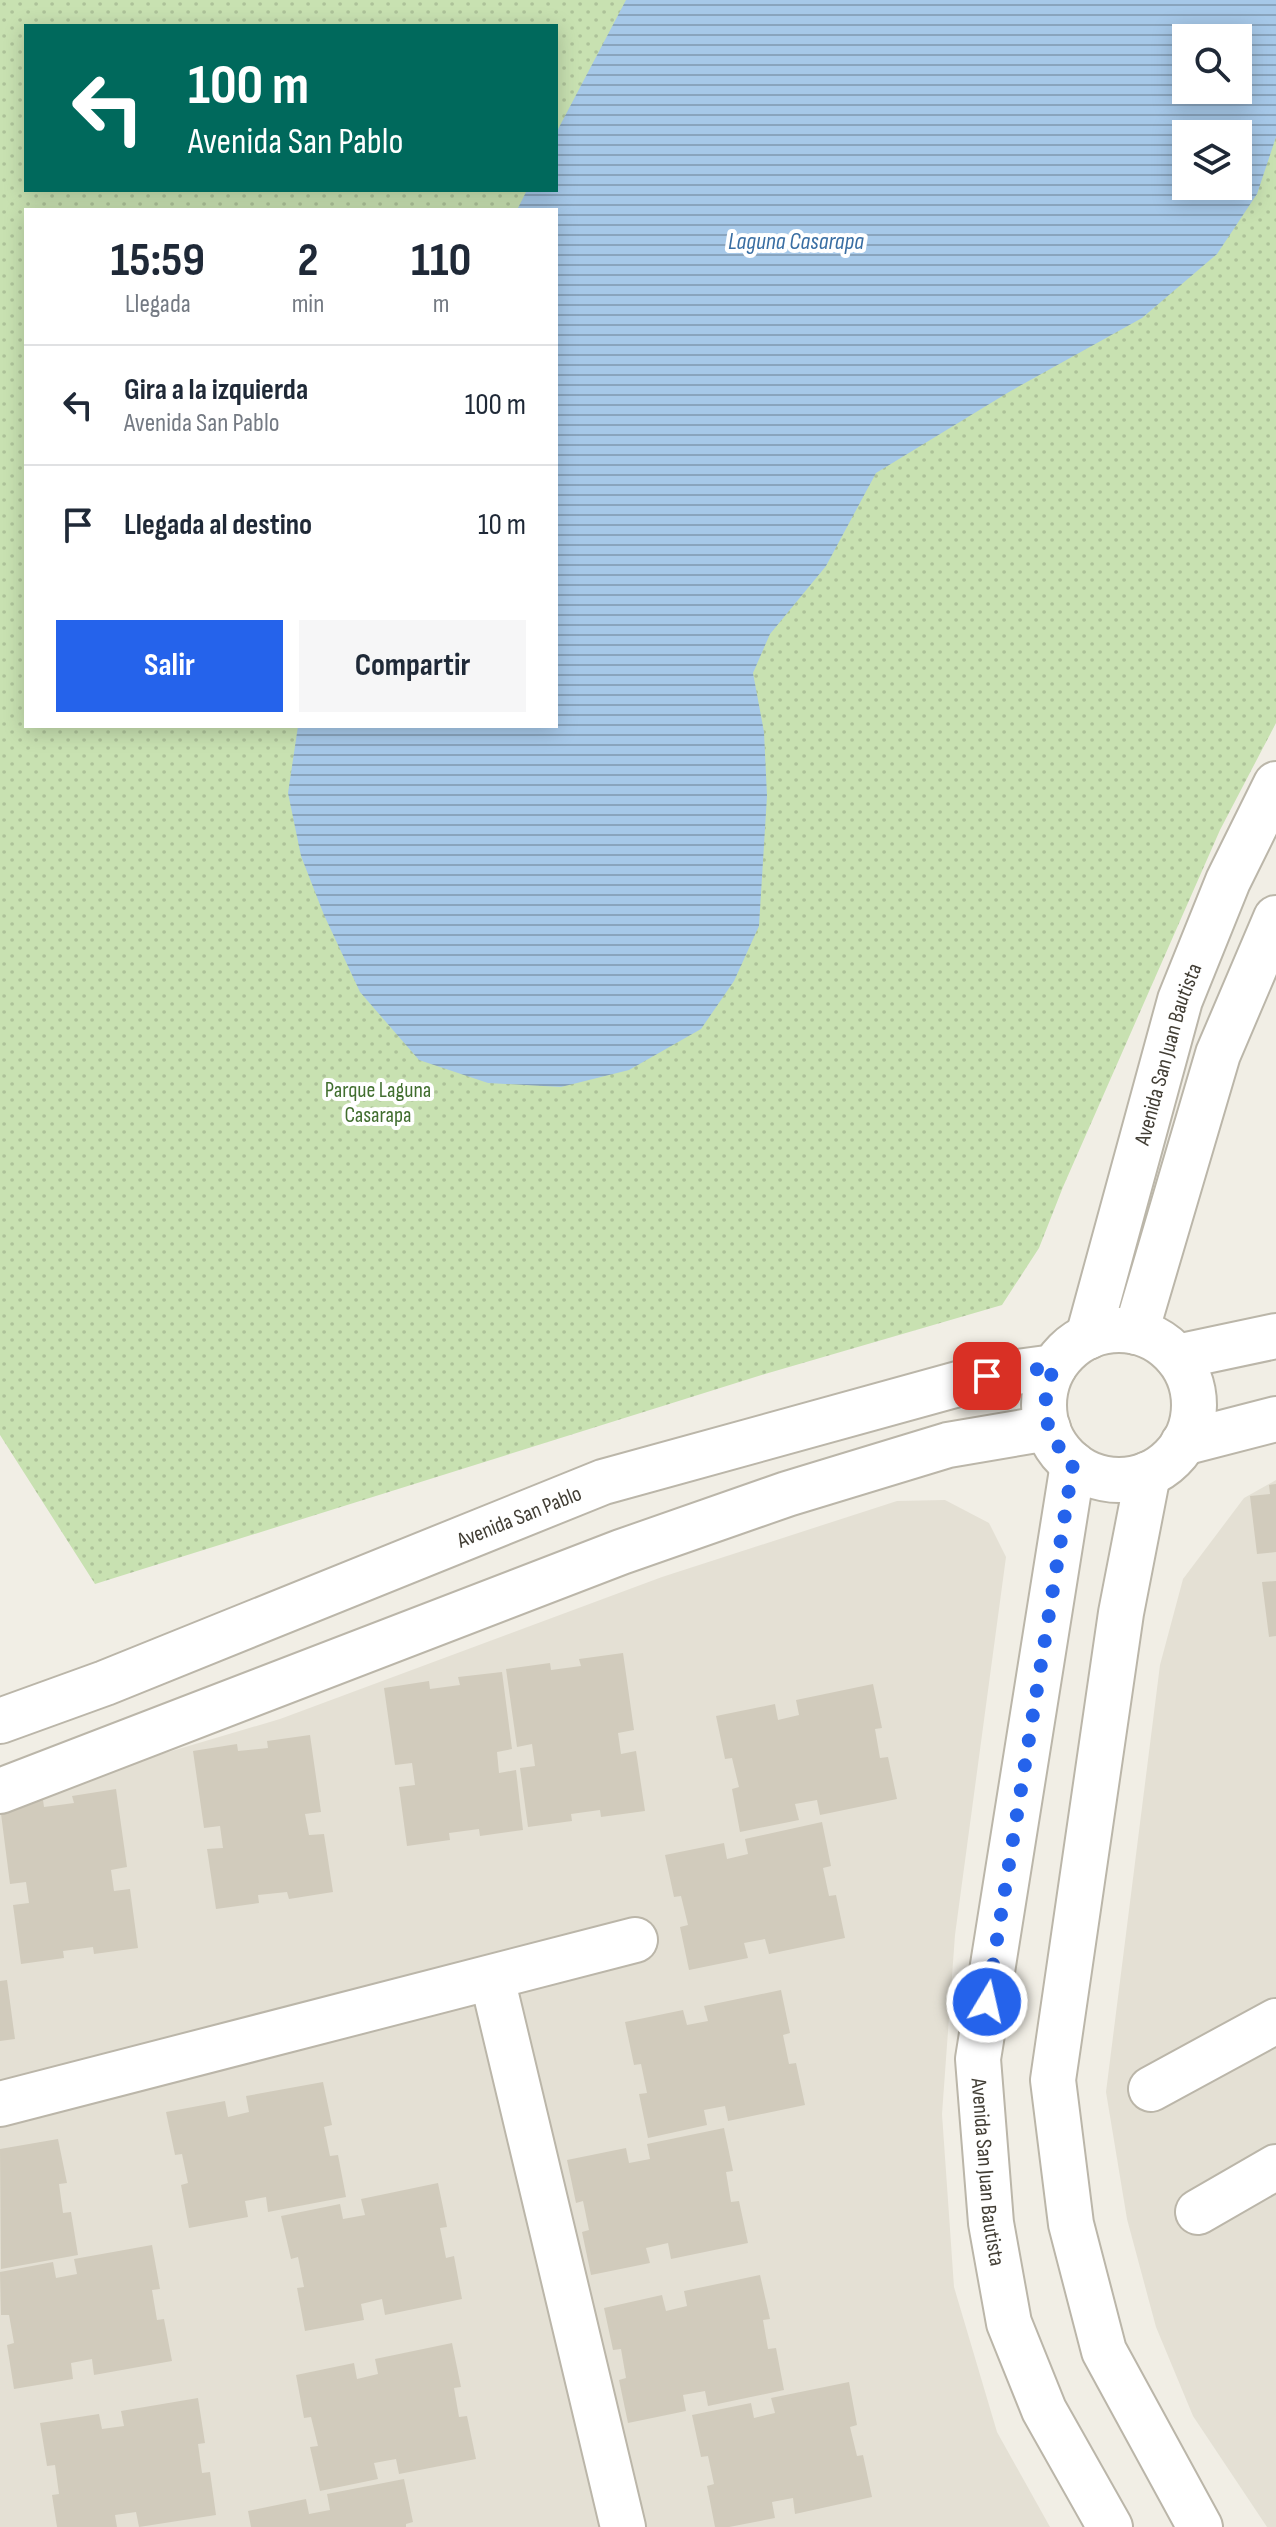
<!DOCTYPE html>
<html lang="es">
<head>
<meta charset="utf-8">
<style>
  body { margin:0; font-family:"Sofia Sans Condensed",sans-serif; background:#f6f6f7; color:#1f2937; height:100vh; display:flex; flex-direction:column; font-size:30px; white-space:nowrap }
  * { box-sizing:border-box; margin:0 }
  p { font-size:26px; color:#747a83 }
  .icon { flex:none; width:44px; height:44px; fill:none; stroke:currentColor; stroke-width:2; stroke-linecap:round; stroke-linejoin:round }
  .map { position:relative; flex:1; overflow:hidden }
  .details { position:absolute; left:24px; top:208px; width:534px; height:520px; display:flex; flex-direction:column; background:#fff; border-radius:0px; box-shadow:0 4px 20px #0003 }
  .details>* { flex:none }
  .banner { position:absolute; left:24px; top:24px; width:534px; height:168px; border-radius:0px; box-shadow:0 4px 20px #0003; background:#00695c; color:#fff; overflow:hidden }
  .fabs { position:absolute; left:1172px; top:24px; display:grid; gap:16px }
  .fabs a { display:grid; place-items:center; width:80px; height:80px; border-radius:0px; background:#fff; box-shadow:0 4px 20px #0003; font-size:40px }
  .pin { position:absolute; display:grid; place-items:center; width:68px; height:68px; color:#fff; margin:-34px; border-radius:16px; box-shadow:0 4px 12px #0006 }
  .me { position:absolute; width:88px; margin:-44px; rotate:9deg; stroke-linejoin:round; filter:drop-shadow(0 0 6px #0008) }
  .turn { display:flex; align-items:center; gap:28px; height:168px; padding:0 32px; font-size:36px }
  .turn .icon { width:104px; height:104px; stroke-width:2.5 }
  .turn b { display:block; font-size:56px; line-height:68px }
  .eta { display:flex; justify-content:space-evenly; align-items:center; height:136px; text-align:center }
  .eta b { font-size:48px; font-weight:700; line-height:56px }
  .primary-button { display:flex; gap:16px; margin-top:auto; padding:16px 32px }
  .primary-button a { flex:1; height:92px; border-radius:0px; background:#2563eb; color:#fff; font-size:32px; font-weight:700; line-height:92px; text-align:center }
  .primary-button a+a { background:#f6f6f7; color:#1f2937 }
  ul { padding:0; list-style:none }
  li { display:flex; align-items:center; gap:24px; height:120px; padding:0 32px; border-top:2px solid #e0e1e3 }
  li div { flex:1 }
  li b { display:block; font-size:30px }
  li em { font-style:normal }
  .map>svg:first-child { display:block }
  .residential { fill:#e4e0d4 }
  .park { fill:url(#park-dots); fill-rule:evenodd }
  .water { fill:url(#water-rules); fill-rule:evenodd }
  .building { fill:#d1cbbc }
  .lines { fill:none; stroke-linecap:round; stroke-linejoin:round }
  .minor-casing { stroke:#bbb6a9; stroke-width:48 }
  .minor { stroke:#fff; stroke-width:44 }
  .route { stroke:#2563eb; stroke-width:14; stroke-dasharray:0 25.2 }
  .labels { text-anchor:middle; stroke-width:8; stroke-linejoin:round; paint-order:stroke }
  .street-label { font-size:22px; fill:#423e35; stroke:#fff }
  .park-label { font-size:22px; fill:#416e2f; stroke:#fff }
  .water-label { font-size:24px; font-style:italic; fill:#396ea3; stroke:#fff }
</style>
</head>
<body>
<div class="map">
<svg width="1276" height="2527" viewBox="0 0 1276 2527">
  <defs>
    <pattern id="park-dots" width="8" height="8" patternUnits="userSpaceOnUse" patternTransform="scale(2)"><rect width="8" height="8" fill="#c8e1b1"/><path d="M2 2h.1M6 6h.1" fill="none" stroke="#adc299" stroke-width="1.8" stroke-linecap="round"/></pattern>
    <pattern id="water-rules" width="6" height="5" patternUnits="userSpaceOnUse" patternTransform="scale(2)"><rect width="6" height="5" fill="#a6c8e8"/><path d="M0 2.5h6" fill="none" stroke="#89a4bd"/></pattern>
  </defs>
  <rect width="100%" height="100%" fill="#f1eee5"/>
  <!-- residential -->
  <path class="residential" d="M1276 1480V2527H1267L1193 2416 1156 2327 1127 2219 1106 2092 1160 1665 1183 1579 1244 1498Z
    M945 1500 989 1523 1006 1557 955 1935 942 2114 954 2287 997 2432 1050 2527H0V1802L280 1719 662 1577 897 1501Z"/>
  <!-- park -->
  <path class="park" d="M0 0H1276V723L1220 830 1063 1187 1039 1248 1002 1305 765 1374 95 1584 0 1435ZM26 26H556V190H26ZM1186 38H1238V90H1186ZM1186 134H1238V186H1186ZM26 210H556V726H26Z"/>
  <!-- water -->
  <path class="water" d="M626 0H1276V137L1257 194 1217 254 1142 318 1009 392 876 473 826 566 770 634 753 673 764 732 767 796 759 926 734 981 701 1029 629 1070 561 1087 488 1083 419 1060 360 992 324 915 301 856 288 793 298 726H556V210H517L527 190H556V133ZM1186 38H1238V90H1186ZM1186 134H1238V186H1186Z"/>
  <!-- building -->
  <path class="building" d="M1276 1484V1552L1257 1554 1250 1496 1270 1494 1269 1485Z
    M1276 1581V1636L1269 1637 1262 1582Z
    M623 1653 634 1730 618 1733 621 1754 636 1751 645 1811 601 1817 600 1810 571 1814 572 1821 528 1827 520 1768 535 1766 532 1744 517 1747 506 1669 550 1663 551 1670 581 1666 579 1659Z
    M502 1672 512 1749 497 1752 499 1773 516 1770 523 1830 480 1836 479 1829 449 1833 450 1840 407 1846 399 1787 415 1785 412 1763 395 1765 384 1688 429 1681 430 1689 460 1685 458 1677Z
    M873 1684 882 1728 875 1729 880 1758 888 1757 897 1799 820 1815 817 1800 795 1804 799 1820 740 1832 732 1789 739 1787 732 1758 725 1759 716 1716 775 1704 778 1720 799 1715 796 1700Z
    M310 1735 321 1812 305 1814 309 1835 324 1834 333 1892 289 1899 287 1892 258 1895 259 1903 216 1909 207 1849 223 1848 220 1826 204 1828 193 1751 237 1744 238 1751 268 1748 267 1741Z
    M116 1789 127 1867 111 1870 114 1891 130 1889 138 1948 94 1954 93 1947 63 1951 64 1958 21 1964 13 1905 29 1903 26 1882 10 1884 0 1806 43 1800 44 1807 74 1803 72 1796Z
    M822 1822 831 1866 823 1868 829 1896 836 1895 845 1938 769 1954 765 1939 744 1943 748 1958 689 1970 680 1927 688 1925 681 1896 674 1897 665 1855 724 1843 727 1859 748 1854 745 1839Z
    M7 1980 15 2039 0 2041V1981Z
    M781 1990 790 2033 783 2035 789 2064 796 2063 805 2105 728 2121 725 2106 704 2110 707 2125 648 2138 639 2094 647 2093 641 2064 634 2065 625 2022 683 2010 687 2025 708 2021 704 2006Z
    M323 2082 332 2125 324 2127 330 2156 338 2155 346 2197 268 2212 266 2197 245 2201 248 2217 189 2228 181 2185 188 2183 182 2154 175 2155 166 2112 225 2101 228 2117 249 2112 246 2096Z
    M724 2128 733 2171 726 2172 731 2202 739 2201 748 2243 671 2259 668 2243 646 2248 650 2263 591 2275 582 2232 589 2230 583 2201 576 2203 567 2160 626 2148 629 2163 650 2159 647 2144Z
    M58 2139 67 2183 59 2184 63 2213 71 2212 78 2255 1 2269 0 2149Z
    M438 2183 447 2227 440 2228 446 2258 454 2256 462 2299 385 2315 382 2299 361 2304 364 2320 305 2331 297 2288 304 2287 298 2257 291 2259 281 2216 340 2204 343 2219 365 2215 361 2199Z
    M152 2245 160 2289 152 2290 157 2320 164 2319 172 2361 94 2375 92 2359 71 2363 73 2379 14 2389 7 2345 14 2343 9 2315H1L0 2272 53 2262 56 2278 77 2274 74 2259Z
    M760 2275 770 2319 763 2320 768 2349 776 2348 784 2390 708 2406 705 2391 683 2395 686 2411 628 2423 619 2380 626 2378 621 2349 613 2350 604 2308 662 2295 666 2311 687 2306 684 2291Z
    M452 2343 461 2387 454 2388 459 2417 467 2416 476 2459 399 2474 396 2459 374 2463 378 2479 320 2491 310 2447 318 2446 311 2417 304 2418 296 2375 354 2363 357 2379 378 2374 375 2359Z
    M849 2382 857 2425 850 2427 857 2456 863 2455 872 2497 795 2514 793 2498 772 2502 775 2518 729 2527H715L707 2486 714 2484 708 2456 701 2457 692 2415 751 2403 754 2418 775 2413 771 2398Z
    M198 2398 205 2443 198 2444 202 2473 210 2472 216 2515 139 2527 136 2512 115 2515 117 2527H57L52 2495 59 2494 55 2465 47 2466 40 2423 99 2414 102 2429 124 2426 121 2411Z
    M404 2479 413 2522 406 2524V2527H251L248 2511 306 2499 309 2514 330 2510 327 2494Z"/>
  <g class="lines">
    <!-- minor casing -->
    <g class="minor-casing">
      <g id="minor">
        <circle cx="1119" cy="1405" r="75"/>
        <path d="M1136 1332 1218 1054 1276 918"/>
        <path id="s1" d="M1088 1337 1180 1000 1228 881 1276 784"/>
        <path d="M1177 1357 1276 1336"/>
        <path d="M1183 1443 1276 1419"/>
        <path id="s2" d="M1073 1464 978 2059 991 2223 1009 2323 1044 2410 1110 2527"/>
        <path d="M1148 1474 1121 1613 1053 2080 1071 2224 1104 2351 1200 2527"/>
        <path id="s3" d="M0 1721 105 1683 603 1482 987 1376 1054 1367"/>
        <path d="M0 1791 621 1552 787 1494 948 1445 1048 1428"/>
        <path d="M492 1978 623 2527"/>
        <path d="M1151 2089 1276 2021"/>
        <path d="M0 2104 635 1940"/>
        <path d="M1198 2212 1276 2167"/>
      </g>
    </g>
    <!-- minor -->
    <use href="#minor" class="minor"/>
  </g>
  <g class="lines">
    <!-- route -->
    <path class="route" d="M987 1376 1054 1367C1039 1407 1043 1433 1073 1464L987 2002"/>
  </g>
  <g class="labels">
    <!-- street labels -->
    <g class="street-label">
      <text dy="8" stroke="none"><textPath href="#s1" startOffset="294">Avenida San Juan Bautista</textPath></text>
      <text dy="8" stroke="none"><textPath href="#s3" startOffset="558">Avenida San Pablo</textPath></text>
      <text dy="8" stroke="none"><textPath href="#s2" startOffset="716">Avenida San Juan Bautista</textPath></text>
    </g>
    <!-- park labels -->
    <g class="park-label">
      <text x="378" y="1097">Parque Laguna<tspan x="378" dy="25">Casarapa</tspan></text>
    </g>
    <!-- water labels -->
    <g class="water-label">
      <text x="796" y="249">Laguna Casarapa</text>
    </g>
  </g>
</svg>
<div class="fabs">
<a><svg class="icon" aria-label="search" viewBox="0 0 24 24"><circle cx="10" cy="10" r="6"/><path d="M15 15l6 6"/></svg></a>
<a><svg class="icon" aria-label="layers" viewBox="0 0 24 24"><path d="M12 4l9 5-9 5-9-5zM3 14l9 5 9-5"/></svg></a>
</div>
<div class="pin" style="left:987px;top:1376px;background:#d93025"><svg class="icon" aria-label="arrive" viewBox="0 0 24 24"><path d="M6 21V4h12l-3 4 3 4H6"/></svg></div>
<svg class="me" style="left:987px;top:2002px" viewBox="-20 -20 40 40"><circle r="17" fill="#2563eb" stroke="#fff" stroke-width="3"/><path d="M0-11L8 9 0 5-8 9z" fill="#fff"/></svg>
<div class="banner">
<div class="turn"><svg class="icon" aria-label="left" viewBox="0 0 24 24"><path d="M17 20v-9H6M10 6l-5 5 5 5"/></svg><div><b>100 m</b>Avenida San Pablo</div></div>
</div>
<section class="details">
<div class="eta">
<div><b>15:59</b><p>Llegada</p></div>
<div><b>2</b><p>min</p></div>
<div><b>110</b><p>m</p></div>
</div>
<ul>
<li><svg class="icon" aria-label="left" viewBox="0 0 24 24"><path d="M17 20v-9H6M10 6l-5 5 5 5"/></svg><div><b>Gira a la izquierda</b><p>Avenida San Pablo</p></div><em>100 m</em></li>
<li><svg class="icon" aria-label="arrive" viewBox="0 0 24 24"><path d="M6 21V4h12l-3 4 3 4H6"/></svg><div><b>Llegada al destino</b></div><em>10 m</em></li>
</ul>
<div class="primary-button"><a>Salir</a><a>Compartir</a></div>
</section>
</div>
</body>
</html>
